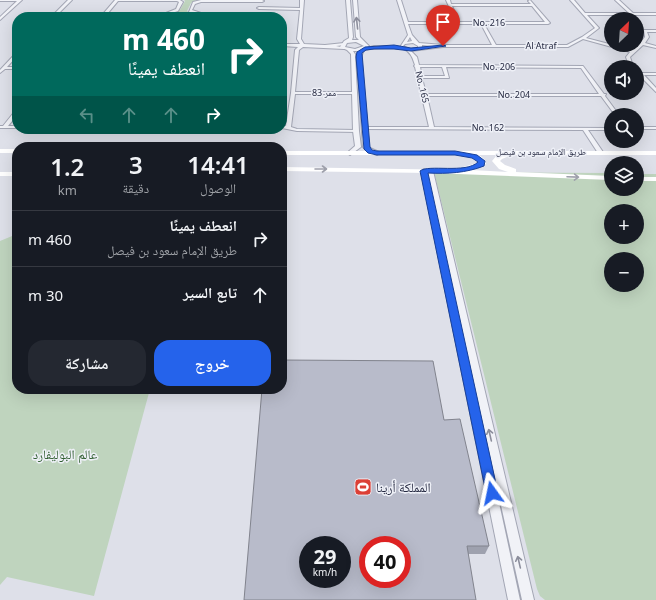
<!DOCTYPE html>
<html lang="ar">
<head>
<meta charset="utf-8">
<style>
  body { margin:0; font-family:"Noto Sans","Noto Naskh Arabic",sans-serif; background:#242831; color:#f1f3f6; direction:rtl; height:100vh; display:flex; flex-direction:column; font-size:15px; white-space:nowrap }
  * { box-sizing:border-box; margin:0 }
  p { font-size:13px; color:#9ea1a6 }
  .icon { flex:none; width:22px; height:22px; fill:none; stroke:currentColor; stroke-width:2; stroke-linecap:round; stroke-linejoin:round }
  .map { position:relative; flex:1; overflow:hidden; direction:ltr }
  .drawer { position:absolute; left:12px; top:142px; width:275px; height:252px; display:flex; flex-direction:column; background:#171b24; border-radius:16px; box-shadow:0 4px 16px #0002; direction:rtl }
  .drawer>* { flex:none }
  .top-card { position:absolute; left:12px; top:12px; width:275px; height:122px; border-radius:16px; box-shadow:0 4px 16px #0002; direction:rtl; background:#00695c; color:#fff; overflow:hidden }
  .needle { width:26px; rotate:25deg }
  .fabs { position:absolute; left:604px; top:12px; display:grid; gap:8px }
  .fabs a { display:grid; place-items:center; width:40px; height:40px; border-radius:50%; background:#171b24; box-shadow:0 4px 16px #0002; font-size:20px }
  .speed { position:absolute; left:299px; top:536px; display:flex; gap:8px; font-size:20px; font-weight:700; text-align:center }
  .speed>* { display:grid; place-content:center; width:52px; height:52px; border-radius:50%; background:#171b24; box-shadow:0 4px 16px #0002; line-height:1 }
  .speed small { font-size:10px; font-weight:400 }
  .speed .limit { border:6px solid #d22; background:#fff; color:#111 }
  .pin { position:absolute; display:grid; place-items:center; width:34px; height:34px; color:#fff; margin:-41px -17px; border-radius:50% 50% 50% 0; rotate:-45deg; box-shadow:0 0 4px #0007 }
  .pin .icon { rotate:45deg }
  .me { position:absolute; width:44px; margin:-22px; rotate:348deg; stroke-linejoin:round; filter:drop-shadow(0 0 3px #0008) }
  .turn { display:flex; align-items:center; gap:14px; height:84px; padding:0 16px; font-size:18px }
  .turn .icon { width:52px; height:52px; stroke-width:2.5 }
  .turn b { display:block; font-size:28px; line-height:34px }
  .lanes { display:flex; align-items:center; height:38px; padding:0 16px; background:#0003; justify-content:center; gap:20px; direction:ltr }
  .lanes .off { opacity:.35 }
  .eta { display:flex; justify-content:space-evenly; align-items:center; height:68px; text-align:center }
  .eta b { font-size:24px; font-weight:600; line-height:28px }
  .button { display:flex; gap:8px; margin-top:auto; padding:8px 16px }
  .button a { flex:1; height:46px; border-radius:16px; background:#2563eb; color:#fff; font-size:16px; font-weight:600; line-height:46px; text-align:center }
  .button a+a { background:#242831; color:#f1f3f6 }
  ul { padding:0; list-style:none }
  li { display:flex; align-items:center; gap:12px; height:56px; padding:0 16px; border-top:1px solid #363941 }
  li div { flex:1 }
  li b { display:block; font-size:15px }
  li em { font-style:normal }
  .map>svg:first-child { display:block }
  .green { fill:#bfd4be; fill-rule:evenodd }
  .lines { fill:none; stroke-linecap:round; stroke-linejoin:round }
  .minor-casing { stroke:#a3a6b4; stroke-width:2 }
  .tertiary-casing { stroke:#a3a6b4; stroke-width:2 }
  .minor { fill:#f1f2f7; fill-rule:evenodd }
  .tertiary { fill:#f1f2f7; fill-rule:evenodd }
  .secondary { fill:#fff; fill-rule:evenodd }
  .wall { fill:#9ea1ae }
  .building { fill:#b8bbca; stroke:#81838d; fill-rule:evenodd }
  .oneway { stroke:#8c8e9c }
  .oneway2 { stroke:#9d9faa }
  .route { fill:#2563eb; stroke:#184099 }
  .labels { text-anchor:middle; stroke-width:3; stroke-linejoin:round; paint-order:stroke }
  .far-street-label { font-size:9px; fill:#262a42; stroke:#eef0f7 }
  .near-park-label { font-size:13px; fill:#315f32; stroke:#eef0f7 }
  .near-poi-label { font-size:13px; fill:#262a42; stroke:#eef0f7; text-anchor:start }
</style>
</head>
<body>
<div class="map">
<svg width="656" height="600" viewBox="0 0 656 600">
  <rect width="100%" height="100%" fill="#dee0e9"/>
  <!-- green -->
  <path class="green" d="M184 0H196L191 3 187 11 194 16 193 17H162L163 15 180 10 185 1Z
    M434 172 611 173V189H637V174H656V600H545L540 596 537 589ZM611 211H637V237H611ZM611 259H637V285H611Z
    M17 234V389H150L94 596 7 577 0 585V241Z"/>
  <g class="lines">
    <!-- minor casing -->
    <g class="minor-casing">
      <path id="minor" d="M0 0H22L0 20V17L17 1H0Z
        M68 0H72L55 17H51Z
        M115 0H180L183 2 178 11 166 15 103 16V14ZM118 1H177L179 2 176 9 166 13H108Z
        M201 0H262L264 1 262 2H201L195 4 192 10 201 13H259L258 15H201L189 12 193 2Z
        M300 0H304L301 39 304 44 325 45 344 43H345V45L336 46 346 48 344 49 303 47 299 50 295 92H354L356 93 354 94H295L291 127 297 129 356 130 358 131V132L297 131 282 128V126H286L291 93 295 50 298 47 282 46V44H300L297 39 300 10 259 9 257 8 259 7 300 8Z
        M397 0H401L408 22H456L446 0H450L451 4H531L528 1 530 0 550 23 548 24H484L496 45H567L582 37 595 28 570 0H574L585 13H629L615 0H619L633 13H656V15H587L599 28 586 38 632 50 641 42 645 37 644 30H656V32H647L649 37 645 43 656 46V48L643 45 630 57 632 63 636 67H632L628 63 626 57 630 52 583 39 568 47H443L411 51 417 57 419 65 583 66 604 94H606L605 96 619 115H615L601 96H427L434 127 611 128V130H588L603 152 602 153H598L583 130 363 129V128L365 127H429L415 67 414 66 415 65C413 59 411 52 404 49 396 47 373 48 365 50L363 49 374 46 400 47 408 35ZM452 6H532L545 22H459ZM408 24H481L492 45H443L419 43 412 35ZM410 37 412 41 407 42ZM413 43 418 46V48L409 49 403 46 405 44ZM422 45 432 46 422 48ZM420 67H442L445 76H422ZM446 67 581 68 599 94H426L422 78H449Z
        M16 53H17V56L7 67H17V69H5L0 73V70Z
        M637 69 642 73H656V75H644L656 88V92L637 73Z
        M15 111H17V115L8 126H17V128H0V126H3Z
        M637 127H656V129H637Z"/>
    </g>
    <!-- tertiary casing -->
    <g class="tertiary-casing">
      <path id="tertiary" d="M346 0H350L353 37 352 40H359L356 37 353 0H357L360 37 369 46 364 50 361 57 369 147C372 150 377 150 380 153L377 155 368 152 363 147 357 57 358 51H353L355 54 359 131 361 147 350 155 347 153 355 146 353 131 351 54 347 50 340 47 344 41 349 38ZM356 42 364 46 355 49 345 47 347 43Z
        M424 169 427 171 430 169 433 171 534 600H522L436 211 520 600H508L421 171Z"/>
    </g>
    <!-- minor -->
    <use href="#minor" class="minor"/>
    <!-- tertiary -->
    <use href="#tertiary" class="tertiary"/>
    <!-- secondary -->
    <path class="secondary" d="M0 149H17V153H0Z
      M282 151H656V155H512L502 159 500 161 505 165 516 169V172L611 176V180L430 173 282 171V167L463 170V167L478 163 472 158 464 155H282ZM479 155H497L492 161 499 169 508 172 472 170 486 164 484 159Z
      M0 172H17V176H0Z
      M637 177H656V181H637Z"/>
  </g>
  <!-- wall -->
  <path class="wall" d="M444 420 489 546 485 554H468Z"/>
  <!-- building -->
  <path class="building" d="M282 360 433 361 444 420 460 419 489 546H467L476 600H244L262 389H282ZM308 545H342V579H308ZM368 545H402V579H368Z"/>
  <!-- one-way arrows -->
  <defs><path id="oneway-shaft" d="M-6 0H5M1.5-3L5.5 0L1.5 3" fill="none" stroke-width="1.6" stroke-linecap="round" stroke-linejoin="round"/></defs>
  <g class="oneway">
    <use href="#oneway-shaft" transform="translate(357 23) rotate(-96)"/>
    <use href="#oneway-shaft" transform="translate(490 435) rotate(-103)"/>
    <use href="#oneway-shaft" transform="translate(519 562) rotate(-103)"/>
  </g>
  <g class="oneway2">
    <use href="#oneway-shaft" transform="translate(321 169)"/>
    <use href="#oneway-shaft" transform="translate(573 177) rotate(2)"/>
  </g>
  <!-- route -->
  <path class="route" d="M394 45 411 48 443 45 446 46 411 51 394 49H374L366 50 362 53 370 147 372 150 377 151H455L477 155 485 161 484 166C466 173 447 174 428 173L498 493 496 497 492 498 487 497 486 493 420 171C428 164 466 174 478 162L472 158 455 155H377L368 153 364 149 356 57 357 52 365 47Z"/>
  <!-- icons -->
  <defs>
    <g id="stadium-square" transform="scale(0.9)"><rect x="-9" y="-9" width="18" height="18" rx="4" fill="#dc3f35" stroke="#eef0f7"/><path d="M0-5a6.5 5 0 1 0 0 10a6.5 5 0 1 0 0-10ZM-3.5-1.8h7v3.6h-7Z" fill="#fff"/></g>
  </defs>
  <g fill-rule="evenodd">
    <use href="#stadium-square" x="363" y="487"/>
  </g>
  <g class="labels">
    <!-- far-street labels -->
    <g class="far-street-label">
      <text x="489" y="26">No. 216</text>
      <text x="541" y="49">Al Atraf</text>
      <text x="499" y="70">No. 206</text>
      <text transform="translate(422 87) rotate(76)" y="3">No. 165</text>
      <text x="324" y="96">ممر 83</text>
      <text x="514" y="98">No. 204</text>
      <text x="488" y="131">No. 162</text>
      <text x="541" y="155">طريق الإمام سعود بن فيصل</text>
    </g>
    <!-- near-park labels -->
    <g class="near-park-label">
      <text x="65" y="459">عالم البوليفارد</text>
    </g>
    <!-- near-poi labels -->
    <g class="near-poi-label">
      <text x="376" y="492">المملكة أرينا</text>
    </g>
  </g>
</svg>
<div class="fabs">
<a><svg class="needle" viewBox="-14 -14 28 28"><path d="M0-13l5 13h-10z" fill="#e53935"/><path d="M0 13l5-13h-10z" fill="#9ea1a6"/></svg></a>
<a><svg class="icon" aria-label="sound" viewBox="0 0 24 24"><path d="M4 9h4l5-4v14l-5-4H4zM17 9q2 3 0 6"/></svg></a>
<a><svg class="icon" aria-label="search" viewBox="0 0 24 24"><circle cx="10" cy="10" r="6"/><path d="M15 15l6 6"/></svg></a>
<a><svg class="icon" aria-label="layers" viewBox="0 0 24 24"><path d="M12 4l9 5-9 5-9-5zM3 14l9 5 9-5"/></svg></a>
<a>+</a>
<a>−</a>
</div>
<div class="speed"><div>29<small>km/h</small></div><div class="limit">40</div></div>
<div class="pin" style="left:443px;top:46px;background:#d93025"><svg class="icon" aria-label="arrive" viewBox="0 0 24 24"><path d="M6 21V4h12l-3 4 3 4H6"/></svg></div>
<svg class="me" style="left:492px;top:493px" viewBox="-20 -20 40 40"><path d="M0-17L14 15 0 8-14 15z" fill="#2563eb" stroke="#fff" stroke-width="4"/></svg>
<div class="top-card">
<div class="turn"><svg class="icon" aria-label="right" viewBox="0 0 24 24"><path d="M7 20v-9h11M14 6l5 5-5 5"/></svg><div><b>460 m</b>انعطف يمينًا</div></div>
<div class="lanes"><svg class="icon off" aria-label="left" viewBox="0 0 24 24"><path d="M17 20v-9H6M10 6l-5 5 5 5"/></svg><svg class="icon off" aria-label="ahead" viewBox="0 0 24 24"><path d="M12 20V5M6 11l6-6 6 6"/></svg><svg class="icon off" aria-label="ahead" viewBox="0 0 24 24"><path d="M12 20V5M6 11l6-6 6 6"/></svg><svg class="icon" aria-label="right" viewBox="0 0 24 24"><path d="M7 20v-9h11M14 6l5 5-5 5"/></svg></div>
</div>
<section class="drawer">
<div class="eta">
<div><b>14:41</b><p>الوصول</p></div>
<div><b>3</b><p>دقيقة</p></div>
<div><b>1.2</b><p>km</p></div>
</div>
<ul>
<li><svg class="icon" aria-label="right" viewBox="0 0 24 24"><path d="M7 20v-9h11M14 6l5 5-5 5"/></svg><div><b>انعطف يمينًا</b><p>طريق الإمام سعود بن فيصل</p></div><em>460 m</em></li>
<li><svg class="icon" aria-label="ahead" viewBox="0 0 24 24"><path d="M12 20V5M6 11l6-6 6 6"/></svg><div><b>تابع السير</b></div><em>30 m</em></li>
</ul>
<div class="button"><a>خروج</a><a>مشاركة</a></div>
</section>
</div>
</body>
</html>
